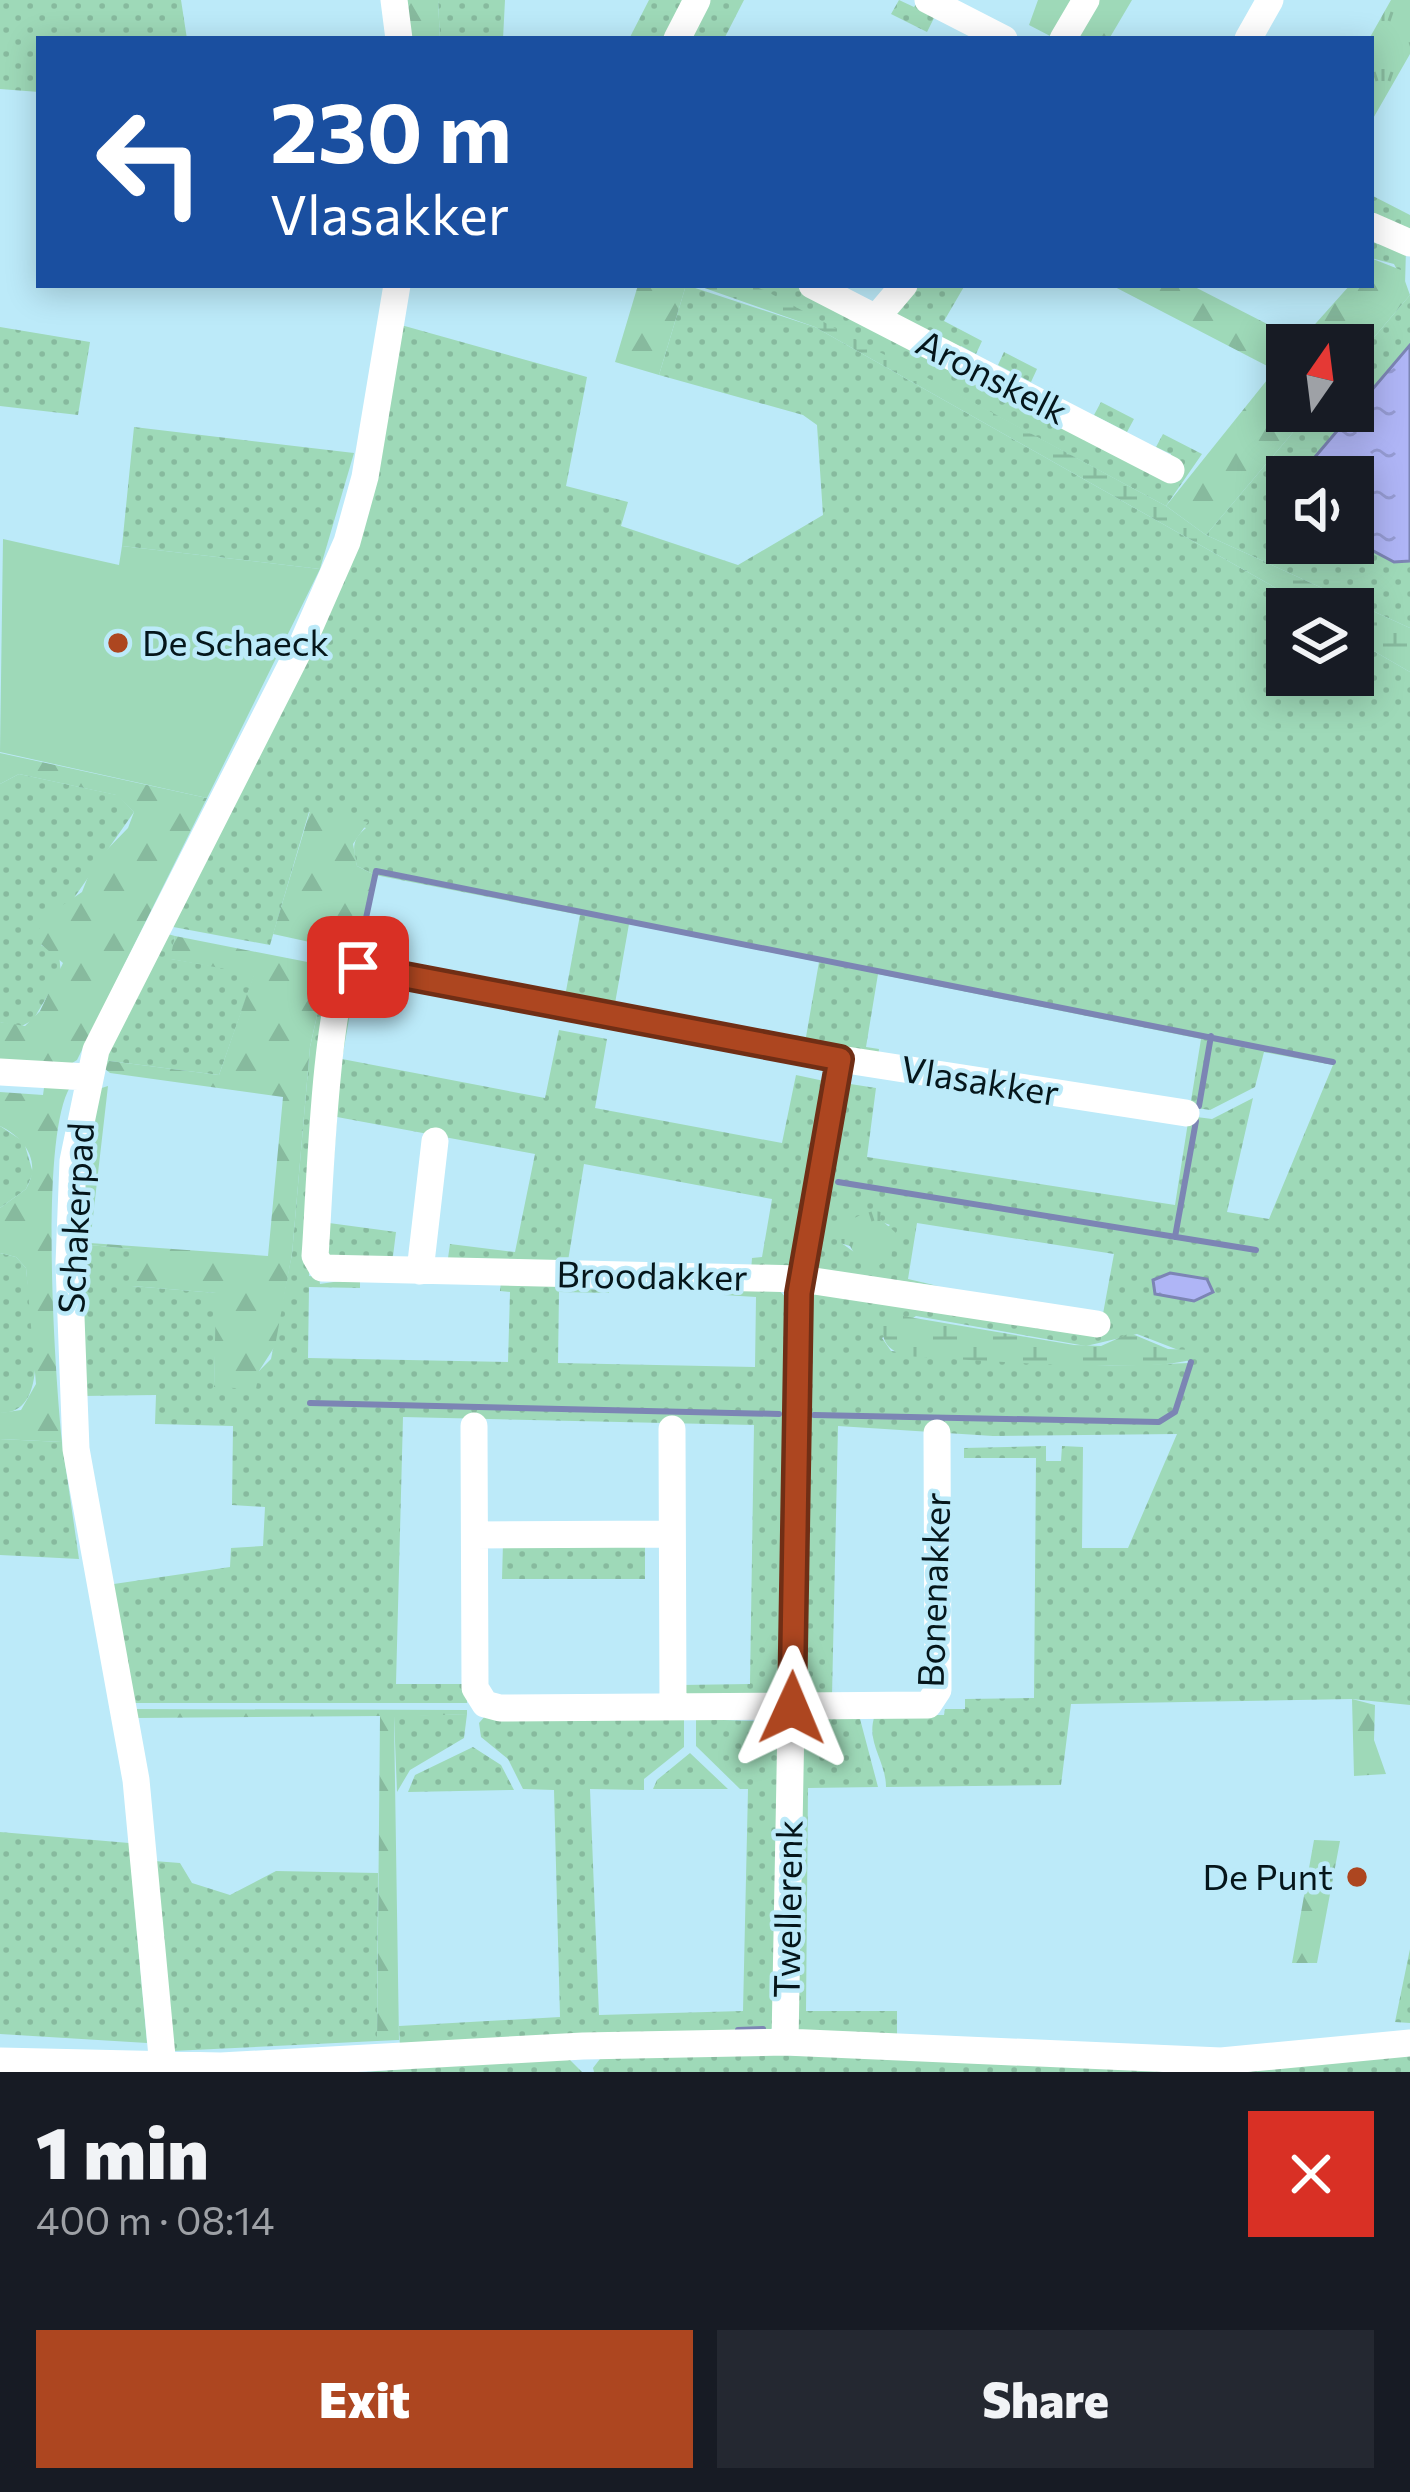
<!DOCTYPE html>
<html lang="en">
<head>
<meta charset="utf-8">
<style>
  body { margin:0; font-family:Commissioner,sans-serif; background:#242831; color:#f1f3f6; height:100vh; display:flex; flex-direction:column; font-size:45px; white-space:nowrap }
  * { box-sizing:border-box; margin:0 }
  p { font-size:39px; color:#9ea1a6 }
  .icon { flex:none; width:66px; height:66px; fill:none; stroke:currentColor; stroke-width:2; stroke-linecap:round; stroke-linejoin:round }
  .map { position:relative; height:2072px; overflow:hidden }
  .drawer { display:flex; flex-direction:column; background:#171b24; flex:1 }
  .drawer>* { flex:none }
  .banner { position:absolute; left:36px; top:36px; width:1338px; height:252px; border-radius:0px; box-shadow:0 6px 30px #0003; background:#1a4fa0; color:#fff; overflow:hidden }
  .needle { width:78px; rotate:14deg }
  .tools { position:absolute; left:1266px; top:324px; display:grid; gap:24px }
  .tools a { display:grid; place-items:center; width:108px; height:108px; border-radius:0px; background:#171b24; box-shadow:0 6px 30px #0003; font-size:60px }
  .pin { position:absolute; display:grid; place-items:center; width:102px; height:102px; color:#fff; margin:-51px; border-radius:24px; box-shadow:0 6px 18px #0006 }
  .me { position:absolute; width:132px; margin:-66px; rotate:1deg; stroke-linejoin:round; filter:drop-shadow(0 0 9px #0008) }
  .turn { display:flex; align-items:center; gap:42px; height:252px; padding:0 36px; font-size:54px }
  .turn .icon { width:156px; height:156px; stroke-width:2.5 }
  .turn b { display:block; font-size:84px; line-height:102px }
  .round { display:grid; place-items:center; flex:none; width:126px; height:126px; border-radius:0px; background:#242831 }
  .summary { display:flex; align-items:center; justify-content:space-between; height:204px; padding:0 36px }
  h1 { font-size:72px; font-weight:800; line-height:90px }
  .action { display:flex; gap:24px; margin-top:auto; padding:24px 36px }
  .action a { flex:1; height:138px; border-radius:0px; background:#ad4620; color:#fff; font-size:48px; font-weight:800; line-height:138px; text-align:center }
  .action a+a { background:#242831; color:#f1f3f6 }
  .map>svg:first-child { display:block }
  .grass { fill:url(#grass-dots); fill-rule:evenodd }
  .forest { fill:url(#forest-firs) }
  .wetland { fill:url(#wetland-marsh) }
  .park { fill:url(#park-tufts) }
  .pitch { fill:#9ed9b8 }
  .water { fill:url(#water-ripples); stroke:#7c85b4; stroke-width:3 }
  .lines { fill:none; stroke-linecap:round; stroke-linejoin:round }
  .stream { stroke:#7c85b4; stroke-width:6 }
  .minor { stroke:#fff; stroke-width:27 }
  .route-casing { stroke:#702e15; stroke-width:30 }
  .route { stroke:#ad4620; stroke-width:21 }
  .poi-dot { fill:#ad4620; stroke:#bceaf9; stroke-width:4.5 }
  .labels { text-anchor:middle; stroke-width:9; stroke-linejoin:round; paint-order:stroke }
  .street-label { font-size:36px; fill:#05161b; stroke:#bceaf9 }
  .poi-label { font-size:36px; fill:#05161b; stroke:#bceaf9; text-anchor:start }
</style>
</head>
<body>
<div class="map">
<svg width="1410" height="2072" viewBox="0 0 1410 2072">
  <defs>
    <pattern id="grass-dots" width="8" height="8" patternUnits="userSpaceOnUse" patternTransform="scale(3)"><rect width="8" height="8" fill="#9ed9b8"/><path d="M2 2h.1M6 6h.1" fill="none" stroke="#87ba9e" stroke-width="1.8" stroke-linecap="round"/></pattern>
    <pattern id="forest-firs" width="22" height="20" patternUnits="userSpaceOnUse" patternTransform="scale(3)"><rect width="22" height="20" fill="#9ed9b8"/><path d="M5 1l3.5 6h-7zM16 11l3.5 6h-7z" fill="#87ba9e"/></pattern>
    <pattern id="wetland-marsh" width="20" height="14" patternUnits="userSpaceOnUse" patternTransform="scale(3)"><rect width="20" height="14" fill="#9ed9b8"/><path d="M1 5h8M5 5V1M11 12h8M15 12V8" fill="none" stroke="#87ba9e"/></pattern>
    <pattern id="park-tufts" width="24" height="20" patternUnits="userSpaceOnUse" patternTransform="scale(3)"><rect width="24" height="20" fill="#9ed9b8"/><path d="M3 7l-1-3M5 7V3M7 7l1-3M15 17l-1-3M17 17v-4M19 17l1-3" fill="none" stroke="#87ba9e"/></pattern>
    <pattern id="water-ripples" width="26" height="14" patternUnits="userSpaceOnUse" patternTransform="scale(3)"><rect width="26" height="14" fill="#afb5f6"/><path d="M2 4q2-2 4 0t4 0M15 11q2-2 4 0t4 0" fill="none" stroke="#959bd2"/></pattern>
  </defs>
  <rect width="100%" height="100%" fill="#bceaf9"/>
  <!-- grass -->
  <path class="grass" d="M0 0H181L187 39H39V92L0 89Z
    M438 0H505L503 39H440Z
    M649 0H688L668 39H629Z
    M706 0H744L724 39H686Z
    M899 0 914 7 917 3 934 18 927 32 891 14Z
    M1371 195 1410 215V235L1371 217Z
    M1381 239 1406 249 1405 285 1394 264 1371 258V241L1378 244Z
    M686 285 815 327 1313 609H1287V675H1353V639L1410 672V1705L1352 1699 1071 1704 1061 1785 886 1787C886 1760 865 1742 875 1715H944L945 1709H965V1699L1034 1698 1036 1458H964V1448L1046 1446V1461H1061L1062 1446 1083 1447 1082 1548H1128L1177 1434 993 1436 838 1426 832 1696 801 1692 806 1301 816 1289 1100 1330 1114 1254 917 1223 908 1279 938 1286 814 1269 844 1083 876 1088 867 1157 1175 1205 1189 1116 1212 1119 1253 1098 1227 1212 1269 1219 1333 1065 1264 1052 1255 1087 1210 1110 1190 1107 1201 1039 878 974 866 1047 879 1049 878 1057 793 1043 794 1035 806 1037 819 962 629 924 614 1009 554 997 556 990 566 991 580 915 375 875 357 866C353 849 351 840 366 828L309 812 270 945 168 926 345 569 401 325 587 377 566 486 628 502 621 526 738 565 823 515 817 425 803 415 659 375ZM865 1216 890 1225 854 1252 840 1242 849 1225ZM1170 1273 1188 1276 1194 1301 1155 1294 1153 1281ZM916 1316 1086 1346 1137 1334 1181 1351 1189 1363 1110 1366 891 1351 882 1338Z
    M752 285H795L1172 476 1171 454 1156 447 1163 434 1202 454 1166 506Z
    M910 285H965L944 321 982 341 976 354 961 346 958 352 886 315Z
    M1410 295V345L1298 477H1287V543L1353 540 1394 562 1410 561V628L1206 535 1311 411H1353V362Z
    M0 327 90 342 78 415 0 406Z
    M1004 352 1037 369 1031 382 998 365Z
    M1101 402 1134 419 1127 432 1094 415Z
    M134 427 354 453 320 569 122 546Z
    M19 774 117 795 134 812 41 945 59 955 61 973 33 1020 20 1027 0 1022V784Z
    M164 933 175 936 171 959 255 973 219 1075 102 1060Z
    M328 966 340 968 329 1028 309 1276 319 1277 320 1284 360 1278V1288L309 1287 308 1358 508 1362 510 1292 500 1291 501 1281 585 1283 586 1289 601 1290 602 1283H609V1293L559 1292 558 1363 755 1367 756 1297 724 1295 725 1285 778 1289 789 1301 781 1692 775 1697 688 1698 681 1685 750 1684 754 1425 403 1417 396 1684H467V1703H132L107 1585 230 1567 231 1548 263 1546 265 1507 232 1505 233 1426 155 1424 156 1395 83 1396 79 1244 132 1249V1286L217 1293 214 1387 259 1371 271 1359 292 1254 310 1047Z
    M354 991 342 1059 545 1098 559 1030 607 1039 595 1108 782 1143 796 1075 829 1082 797 1259 789 1268 751 1271 752 1258 762 1257 772 1199 584 1164 567 1267 447 1265 450 1244 515 1252 535 1154 337 1117 329 1223 396 1232 392 1264 330 1262 320 1252 338 1026Z
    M0 1126 24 1142 33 1173 26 1189 0 1208Z
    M0 1253 16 1257 26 1268C29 1307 57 1414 0 1413Z
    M0 1439 62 1442 79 1559 0 1555Z
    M645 1542V1579H502L503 1543Z
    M467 1714 464 1738 410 1770 397 1792 394 1716Z
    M486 1715 684 1719V1747L644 1779V1790L590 1789 599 2015 743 2011 748 1789H740L696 1746V1719L778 1722 777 2020 770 2031 400 2048 399 2026 560 2017 554 1790 523 1789 508 1759 481 1737 479 1723Z
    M859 1715 878 1787 808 1788 806 2011H897V2038L798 2030 803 1723 809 1718Z
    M473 1747 501 1765 514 1790 408 1792 415 1775Z
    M690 1753 728 1789H653L657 1780Z
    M0 1832 129 1843 147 2043 0 2034Z
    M154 1861 180 1863 192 1883 230 1895 276 1871 378 1873 377 2041 172 2051Z
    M1410 1949V2023L1395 2022Z
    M747 2054 1280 2068 1410 2054V2072H594L593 2068 603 2055Z
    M566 2056 582 2072H366Z"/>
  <!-- forest -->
  <path class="forest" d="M401 0H438L440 39H406Z
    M1038 0H1081L1052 37 1029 25Z
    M1092 0H1132L1109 39H1068Z
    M1373 259 1401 270 1410 295 1353 362V345H1287V411H1311L1206 535 1166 506 1275 370 1111 285H1191L1300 341 1350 285H1371Z
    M638 285H686L659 375 615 362Z
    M0 753 207 798 77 1060 69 1065 0 1060V1022L25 1026 40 1011 63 963 36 940 42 919 82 892 93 864 128 828 134 812 116 795 19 774 0 784Z
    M310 811 368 822 353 844 357 866 375 875 360 953 273 934Z
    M175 936 328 966 310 1047 292 1254 275 1346 259 1371 256 1389 214 1387 216 1293 132 1286V1249L79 1244 92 1091 108 1086 90 1243 268 1256 283 1097 110 1073 100 1065 102 1060 219 1075 254 974 170 959Z
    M45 1081 70 1087C39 1140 55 1374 62 1442L0 1439V1413L21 1410 36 1384 26 1268 16 1257 0 1253V1208L26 1189C42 1162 25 1138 0 1126V1092L43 1095Z
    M1352 1699 1375 1705 1374 1740 1386 1774 1354 1776Z
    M129 1709 467 1710V1714L394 1717 399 2040 377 2041 380 1716 136 1718Z
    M1314 1840 1340 1841 1317 1963H1292Z"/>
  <!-- wetland -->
  <path class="wetland" d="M696 285H752L766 291 1166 506 1206 535 1410 628V672L1353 639V609H1313L815 327Z
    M891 1314 1074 1345 1101 1346 1130 1333 1168 1349 1196 1350 1198 1356C1173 1377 951 1358 905 1356 887 1349 882 1342 882 1323Z"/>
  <!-- park -->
  <path class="park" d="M1391 0H1410V54L1371 122 1369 39Z
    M870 1210 881 1212 880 1219 895 1232 891 1258 876 1267 859 1262 850 1246 840 1243 841 1225Z"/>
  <!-- pitch -->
  <path class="pitch" d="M3 539 119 565 122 546 320 569 207 798 0 752Z"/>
  <!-- water -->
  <path class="water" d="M1410 345V561L1394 562 1353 540V477H1298Z
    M1170 1273 1207 1279 1213 1292 1194 1301 1155 1294 1153 1280Z"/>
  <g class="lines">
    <!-- stream -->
    <path class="stream" d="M359 951 376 871 1333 1062
      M1199 1106 1211 1036
      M838 1182 1256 1250
      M1175 1237 1196 1121
      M310 1403 779 1414
      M814 1415 1159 1422 1175 1412 1191 1362
      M738 2030 763 2029"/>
    <!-- minor -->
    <path class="minor" d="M394 0 399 39
      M928 0 1004 39
      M677 39 697 0
      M1063 39 1086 0
      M1248 39 1270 0
      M1371 226 1410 243
      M812 285 1171 470
      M876 318 904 285
      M0 1072 87 1077
      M420 1271 435 1141
      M1097 1324 801 1279 322 1268 315 1256C319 1208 325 994 350 969L366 968 840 1059 1186 1113
      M474 1426 475 1688 485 1704 500 1708 928 1705 938 1690 937 1433
      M672 1429 673 1707
      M475 1535 672 1534
      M785 2042 799 1293 840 1059
      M0 2061 221 2066 583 2046 785 2042 1221 2061 1410 2043
      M163 2067 136 1780 76 1449 69 1264 73 1161 96 1050 304 640 347 542 365 477 397 285"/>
  </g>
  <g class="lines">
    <!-- route casing -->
    <g class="route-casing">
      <path id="route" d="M358 967 840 1059 799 1293 792 1708"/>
    </g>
    <!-- route -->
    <use href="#route" class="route"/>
  </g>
  <!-- markers -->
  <g class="poi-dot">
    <circle cx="118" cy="643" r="12"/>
    <circle cx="1357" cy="1877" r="12"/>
  </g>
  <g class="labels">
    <!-- street labels -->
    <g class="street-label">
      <text transform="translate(992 377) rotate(27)" y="13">Aronskelk</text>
      <text transform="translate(980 1081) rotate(9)" y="13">Vlasakker</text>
      <text transform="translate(76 1218) rotate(-87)" y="13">Schakerpad</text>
      <text transform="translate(652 1276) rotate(1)" y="13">Broodakker</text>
      <text transform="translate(934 1590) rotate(-88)" y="13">Bonenakker</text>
      <text transform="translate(788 1909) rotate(-89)" y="13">Twellerenk</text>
    </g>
    <!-- poi labels -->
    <g class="poi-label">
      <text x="142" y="656">De Schaeck</text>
      <text x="1333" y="1890" text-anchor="end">De Punt</text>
    </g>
  </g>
</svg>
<div class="tools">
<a><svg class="needle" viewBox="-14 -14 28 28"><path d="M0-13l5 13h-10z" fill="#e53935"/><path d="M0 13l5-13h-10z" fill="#9ea1a6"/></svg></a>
<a><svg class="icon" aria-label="sound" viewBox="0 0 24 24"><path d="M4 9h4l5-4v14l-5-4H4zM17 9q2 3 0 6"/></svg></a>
<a><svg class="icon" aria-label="layers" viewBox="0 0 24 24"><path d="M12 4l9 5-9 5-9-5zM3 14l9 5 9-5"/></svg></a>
</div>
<div class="pin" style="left:358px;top:967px;background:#d93025"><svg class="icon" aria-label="arrive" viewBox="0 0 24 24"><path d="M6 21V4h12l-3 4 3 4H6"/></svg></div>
<svg class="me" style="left:792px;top:1708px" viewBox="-20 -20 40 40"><path d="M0-17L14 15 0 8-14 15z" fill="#ad4620" stroke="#fff" stroke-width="4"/></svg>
<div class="banner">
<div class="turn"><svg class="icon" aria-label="left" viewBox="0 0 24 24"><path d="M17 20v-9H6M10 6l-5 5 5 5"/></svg><div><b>230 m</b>Vlasakker</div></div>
</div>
</div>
<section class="drawer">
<div class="summary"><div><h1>1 min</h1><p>400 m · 08:14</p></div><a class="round" style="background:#d93025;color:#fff"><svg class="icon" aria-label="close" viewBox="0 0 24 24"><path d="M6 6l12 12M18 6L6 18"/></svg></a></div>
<div class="action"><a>Exit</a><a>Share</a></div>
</section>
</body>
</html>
